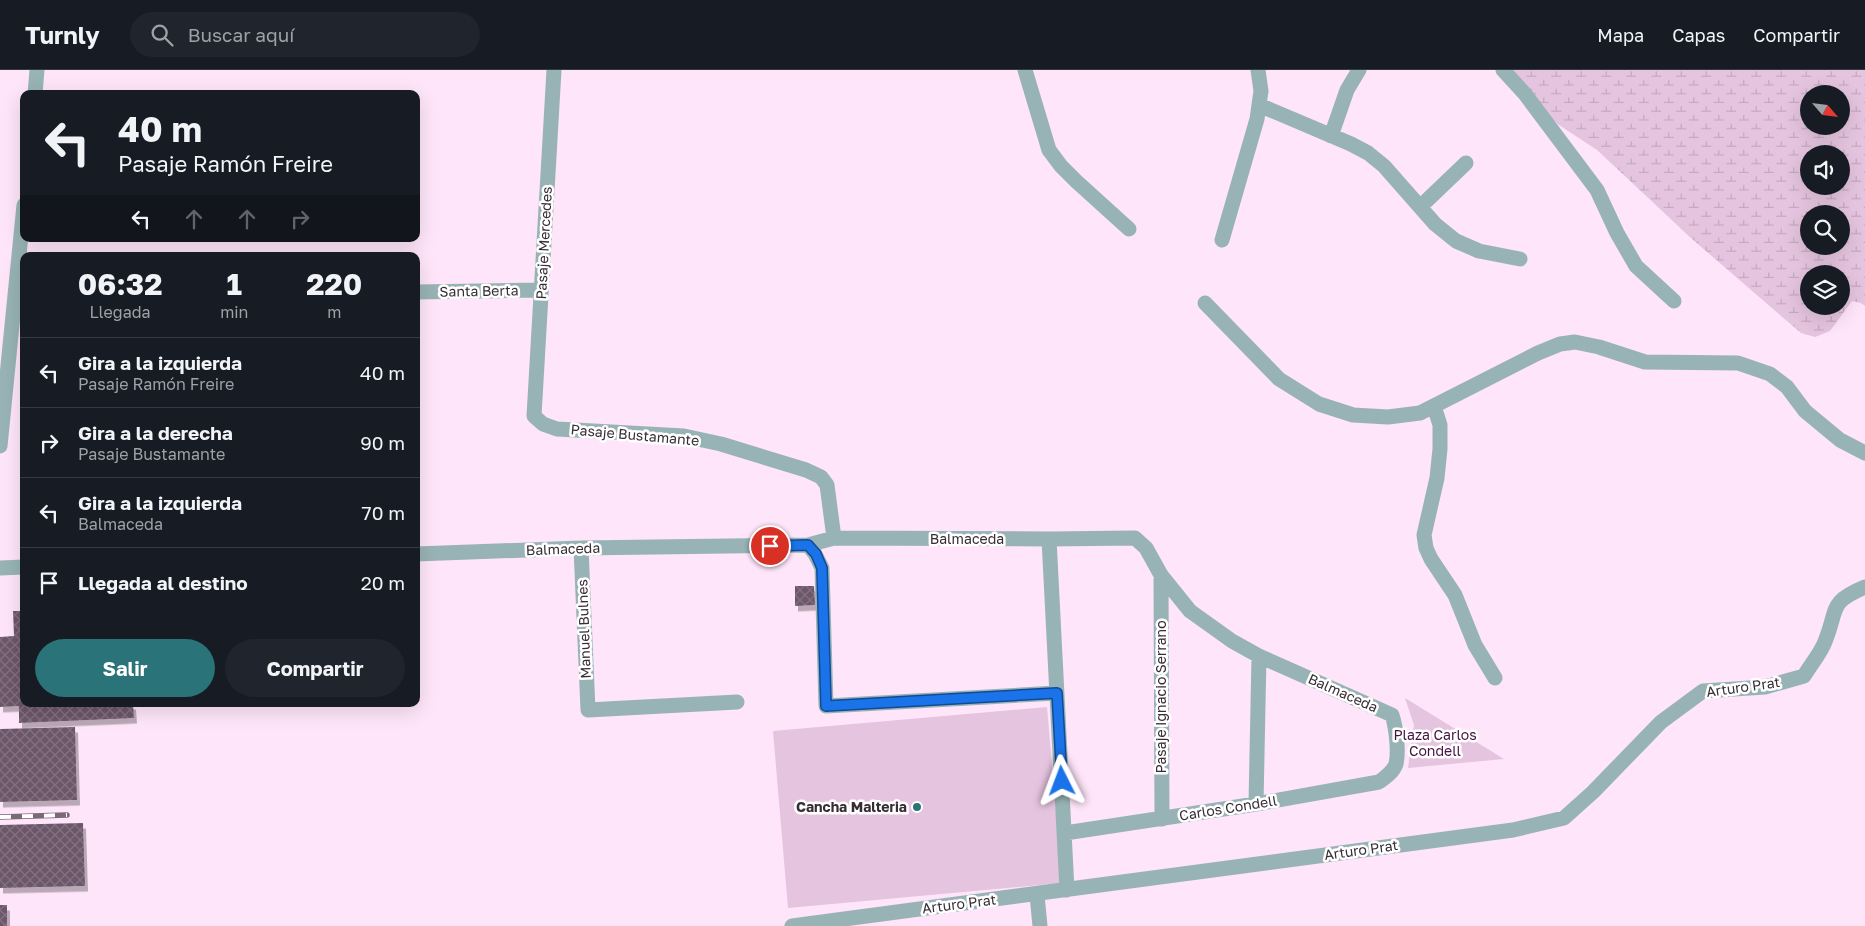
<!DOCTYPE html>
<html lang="es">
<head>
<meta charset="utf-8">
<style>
  body { margin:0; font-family:"Golos Text",sans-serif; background:#20242c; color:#f1f3f6; height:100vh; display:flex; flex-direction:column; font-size:19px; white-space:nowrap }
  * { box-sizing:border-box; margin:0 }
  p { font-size:16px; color:#9ea1a6 }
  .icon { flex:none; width:28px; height:28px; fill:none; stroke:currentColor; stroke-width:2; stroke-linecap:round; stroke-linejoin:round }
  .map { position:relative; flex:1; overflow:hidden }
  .sheet { position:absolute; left:20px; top:182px; width:400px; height:455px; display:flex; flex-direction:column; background:#171b24; border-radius:10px; box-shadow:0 5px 20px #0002 }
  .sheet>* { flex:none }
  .guide { position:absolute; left:20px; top:20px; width:400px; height:152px; border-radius:10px; box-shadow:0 5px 20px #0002; background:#171b24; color:#f1f3f6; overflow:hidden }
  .needle { width:32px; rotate:118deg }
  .fabs { position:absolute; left:1800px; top:15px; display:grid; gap:10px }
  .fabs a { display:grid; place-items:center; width:50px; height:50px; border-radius:50%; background:#171b24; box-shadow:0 5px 20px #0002; font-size:25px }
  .pin { position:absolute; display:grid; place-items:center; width:42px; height:42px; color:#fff; margin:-21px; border:2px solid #fff; border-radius:50%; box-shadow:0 1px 5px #0007 }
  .me { position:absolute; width:55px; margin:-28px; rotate:357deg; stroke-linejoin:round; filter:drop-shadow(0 0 4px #0008) }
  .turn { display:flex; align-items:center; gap:18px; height:105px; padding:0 15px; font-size:22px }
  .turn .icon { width:65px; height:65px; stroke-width:2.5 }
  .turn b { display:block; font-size:35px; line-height:42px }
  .lanes { display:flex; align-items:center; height:48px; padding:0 15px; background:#0003; justify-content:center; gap:25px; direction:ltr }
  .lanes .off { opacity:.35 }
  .eta { display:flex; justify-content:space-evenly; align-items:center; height:85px; text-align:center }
  .eta b { font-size:30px; font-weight:700; line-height:35px }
  .button { display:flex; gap:10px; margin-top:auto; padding:10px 15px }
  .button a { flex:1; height:58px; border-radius:30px; background:#297379; color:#fff; font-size:20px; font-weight:700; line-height:58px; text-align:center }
  .button a+a { background:#20242c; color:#f1f3f6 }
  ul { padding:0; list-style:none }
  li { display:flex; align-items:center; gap:15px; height:70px; padding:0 15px; border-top:1px solid #363941 }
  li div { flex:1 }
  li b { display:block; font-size:19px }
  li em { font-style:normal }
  header { display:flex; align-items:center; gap:30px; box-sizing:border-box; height:70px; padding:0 25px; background:#171b24; border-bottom:1px solid #363941 }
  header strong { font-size:24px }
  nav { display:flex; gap:28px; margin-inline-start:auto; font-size:18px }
  .search { width:350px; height:45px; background:#20242c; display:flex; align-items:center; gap:12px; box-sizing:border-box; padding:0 18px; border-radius:28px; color:#9ea1a6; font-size:19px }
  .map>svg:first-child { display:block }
  .green { fill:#e5c4df }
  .wetland { fill:url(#wetland-marsh); fill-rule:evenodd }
  .building { fill:url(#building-cross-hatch); filter:url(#shadow) }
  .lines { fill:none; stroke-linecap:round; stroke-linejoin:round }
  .minor { stroke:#98b3b5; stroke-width:15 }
  .rail-casing { stroke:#796a76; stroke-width:5.5 }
  .rail { stroke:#fff; stroke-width:4; stroke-dasharray:11; stroke-linecap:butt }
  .route-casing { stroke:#114b97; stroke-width:12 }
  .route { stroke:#1a73e8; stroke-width:9 }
  .poi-dot { fill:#297379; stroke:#fff; stroke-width:2 }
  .labels { text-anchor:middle; stroke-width:5; stroke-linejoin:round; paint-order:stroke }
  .street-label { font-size:14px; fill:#372d35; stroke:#fff }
  .park-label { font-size:14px; fill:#451340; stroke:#fff }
  .poi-label { font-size:14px; font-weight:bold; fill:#372d35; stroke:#fff; text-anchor:end }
</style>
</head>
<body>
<header>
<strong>Turnly</strong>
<div class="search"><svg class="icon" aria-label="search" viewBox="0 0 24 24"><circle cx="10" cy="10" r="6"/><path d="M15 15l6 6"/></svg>Buscar aquí</div>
<nav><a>Mapa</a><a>Capas</a><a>Compartir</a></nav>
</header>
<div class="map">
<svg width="1865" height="856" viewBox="0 0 1865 856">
  <defs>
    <pattern id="wetland-marsh" width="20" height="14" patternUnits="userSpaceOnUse" patternTransform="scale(1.25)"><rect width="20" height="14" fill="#e5c4df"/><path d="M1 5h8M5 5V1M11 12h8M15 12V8" fill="none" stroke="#c5a9c0"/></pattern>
    <pattern id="building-cross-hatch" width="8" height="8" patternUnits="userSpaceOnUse" patternTransform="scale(1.25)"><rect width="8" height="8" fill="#6c5769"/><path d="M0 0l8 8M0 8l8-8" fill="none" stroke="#82717f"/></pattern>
    <filter id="shadow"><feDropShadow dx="3" dy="5.5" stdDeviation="0" flood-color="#0004"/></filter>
  </defs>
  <rect width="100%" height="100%" fill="#fee5f9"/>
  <!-- green -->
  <path class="green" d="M1405 628 1504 689 1408 698 1414 655Z
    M1047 637 1062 813 788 838 773 661Z"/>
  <!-- wetland -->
  <path class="wetland" d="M1497 0H1865V236L1861 233 1852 231 1830 261 1815 267 1801 263 1692 169 1597 80 1559 55ZM1809 24H1841V56H1809ZM1809 84H1841V116H1809ZM1809 144H1841V176H1809ZM1809 204H1841V236H1809Z"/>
  <!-- building -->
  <path class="building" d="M795 516H814L815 535 795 536Z
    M13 541H24V634H133L134 648 19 653V636L0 637V567L14 566Z
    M75 657 77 730 0 732V659Z
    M83 753 85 816 0 818V755Z
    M0 835H7V856H0Z"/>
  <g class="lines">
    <!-- minor -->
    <path class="minor" d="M554 0 534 346 543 354 557 359 684 366 721 374 806 400 821 407 827 415 834 468
      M1025 0 1049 80 1061 96 1076 111 1129 159
      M1503 0 1525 24 1597 120 1617 163 1636 196 1674 231
      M35 24 37 0
      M1259 35 1351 74 1368 83 1384 96 1435 154 1456 171 1479 181 1520 189
      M1331 66 1347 20 1359 0
      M1420 137 1466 93
      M1222 170 1257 49 1261 21 1258 0
      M416 222 541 220
      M1205 233 1279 309 1319 334 1353 345 1388 347 1420 343 1538 283 1560 274 1575 272 1599 277 1645 292 1738 293 1770 304 1787 317 1805 341 1840 370 1865 383
      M1434 336 1440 355V379L1437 408 1424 465 1426 478 1431 489 1455 525 1475 575 1495 608
      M0 376 24 135
      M1049 469 1067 820
      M808 475 815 484 822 498 826 636 1057 623
      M581 478 588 640 737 632
      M416 484 581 478 808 475 834 468 1049 469 1135 468 1146 478 1161 505 1190 541 1232 571 1259 586 1392 645C1396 657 1399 681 1396 694 1393 702 1386 707 1379 712L1256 734 1065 763
      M0 498 24 497
      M1161 505 1162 749
      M1256 734 1259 586
      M1037 825 1040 856
      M792 856 1513 760 1564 748 1593 722 1661 652 1703 621 1765 617 1804 606C1811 594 1822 582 1826 569 1838 538 1829 532 1865 517"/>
    <!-- rail casing -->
    <g class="rail-casing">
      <path id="rail" d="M0 747 67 745"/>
    </g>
    <!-- rail -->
    <use href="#rail" class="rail"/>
  </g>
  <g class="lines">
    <!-- route casing -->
    <g class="route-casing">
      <path id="route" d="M770 476 808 475 816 484 822 498 826 636 1057 623 1062 711"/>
    </g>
    <!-- route -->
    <use href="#route" class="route"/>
  </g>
  <!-- markers -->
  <circle class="poi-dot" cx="917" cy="737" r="5"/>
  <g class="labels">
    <!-- street labels -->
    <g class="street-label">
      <text transform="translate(544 173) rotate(-87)" y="5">Pasaje Mercedes</text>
      <text transform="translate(479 221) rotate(-1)" y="5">Santa Berta</text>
      <text transform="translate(635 365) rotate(5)" y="5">Pasaje Bustamante</text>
      <text x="967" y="474">Balmaceda</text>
      <text transform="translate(563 479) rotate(-2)" y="5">Balmaceda</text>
      <text transform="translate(584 559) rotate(-92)" y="5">Manuel Bulnes</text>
      <text transform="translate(1743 617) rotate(-8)" y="5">Arturo Prat</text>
      <text transform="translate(1343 623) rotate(24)" y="5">Balmaceda</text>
      <text transform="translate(1161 627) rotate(-90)" y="5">Pasaje Ignacio Serrano</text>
      <text transform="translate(1228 738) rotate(-9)" y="5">Carlos Condell</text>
      <text transform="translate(1361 780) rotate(-8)" y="5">Arturo Prat</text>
      <text transform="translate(959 834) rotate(-7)" y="5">Arturo Prat</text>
    </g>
    <!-- park labels -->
    <g class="park-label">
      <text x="1435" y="670">Plaza Carlos<tspan x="1435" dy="16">Condell</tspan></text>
    </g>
    <!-- poi labels -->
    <g class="poi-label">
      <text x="907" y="742">Cancha Malteria</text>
    </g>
  </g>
</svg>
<div class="fabs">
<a><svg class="needle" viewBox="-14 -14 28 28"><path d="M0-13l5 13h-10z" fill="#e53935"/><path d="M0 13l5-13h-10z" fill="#9ea1a6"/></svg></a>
<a><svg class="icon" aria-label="sound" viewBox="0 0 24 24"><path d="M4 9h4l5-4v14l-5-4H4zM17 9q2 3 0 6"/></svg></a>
<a><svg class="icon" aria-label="search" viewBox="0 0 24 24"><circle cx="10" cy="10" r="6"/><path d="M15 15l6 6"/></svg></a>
<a><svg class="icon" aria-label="layers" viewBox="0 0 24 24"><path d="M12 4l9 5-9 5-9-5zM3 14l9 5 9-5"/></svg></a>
</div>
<div class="pin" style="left:770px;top:476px;background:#d93025"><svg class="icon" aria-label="arrive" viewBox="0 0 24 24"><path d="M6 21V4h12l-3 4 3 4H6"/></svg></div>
<svg class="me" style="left:1062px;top:711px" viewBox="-20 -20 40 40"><path d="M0-17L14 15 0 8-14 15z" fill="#1a73e8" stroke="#fff" stroke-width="4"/></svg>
<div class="guide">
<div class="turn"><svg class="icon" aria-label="left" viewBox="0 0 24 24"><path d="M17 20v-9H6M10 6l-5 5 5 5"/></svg><div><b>40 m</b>Pasaje Ramón Freire</div></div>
<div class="lanes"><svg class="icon" aria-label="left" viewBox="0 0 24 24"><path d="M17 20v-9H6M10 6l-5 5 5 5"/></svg><svg class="icon off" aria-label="ahead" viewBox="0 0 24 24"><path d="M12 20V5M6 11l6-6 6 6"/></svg><svg class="icon off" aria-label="ahead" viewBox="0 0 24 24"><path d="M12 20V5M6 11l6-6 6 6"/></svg><svg class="icon off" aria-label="right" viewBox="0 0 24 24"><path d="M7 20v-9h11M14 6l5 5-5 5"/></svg></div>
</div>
<section class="sheet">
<div class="eta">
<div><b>06:32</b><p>Llegada</p></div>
<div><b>1</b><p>min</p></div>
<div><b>220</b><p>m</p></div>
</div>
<ul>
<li><svg class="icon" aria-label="left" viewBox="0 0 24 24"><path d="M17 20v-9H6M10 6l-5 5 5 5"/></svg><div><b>Gira a la izquierda</b><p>Pasaje Ramón Freire</p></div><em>40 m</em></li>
<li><svg class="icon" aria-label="right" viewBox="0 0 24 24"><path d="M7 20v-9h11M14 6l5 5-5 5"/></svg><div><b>Gira a la derecha</b><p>Pasaje Bustamante</p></div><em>90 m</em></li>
<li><svg class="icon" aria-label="left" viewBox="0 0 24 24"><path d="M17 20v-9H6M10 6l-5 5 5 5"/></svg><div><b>Gira a la izquierda</b><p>Balmaceda</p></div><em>70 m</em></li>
<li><svg class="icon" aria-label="arrive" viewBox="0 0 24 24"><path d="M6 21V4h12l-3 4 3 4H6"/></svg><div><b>Llegada al destino</b></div><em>20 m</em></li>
</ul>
<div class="button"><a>Salir</a><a>Compartir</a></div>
</section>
</div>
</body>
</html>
